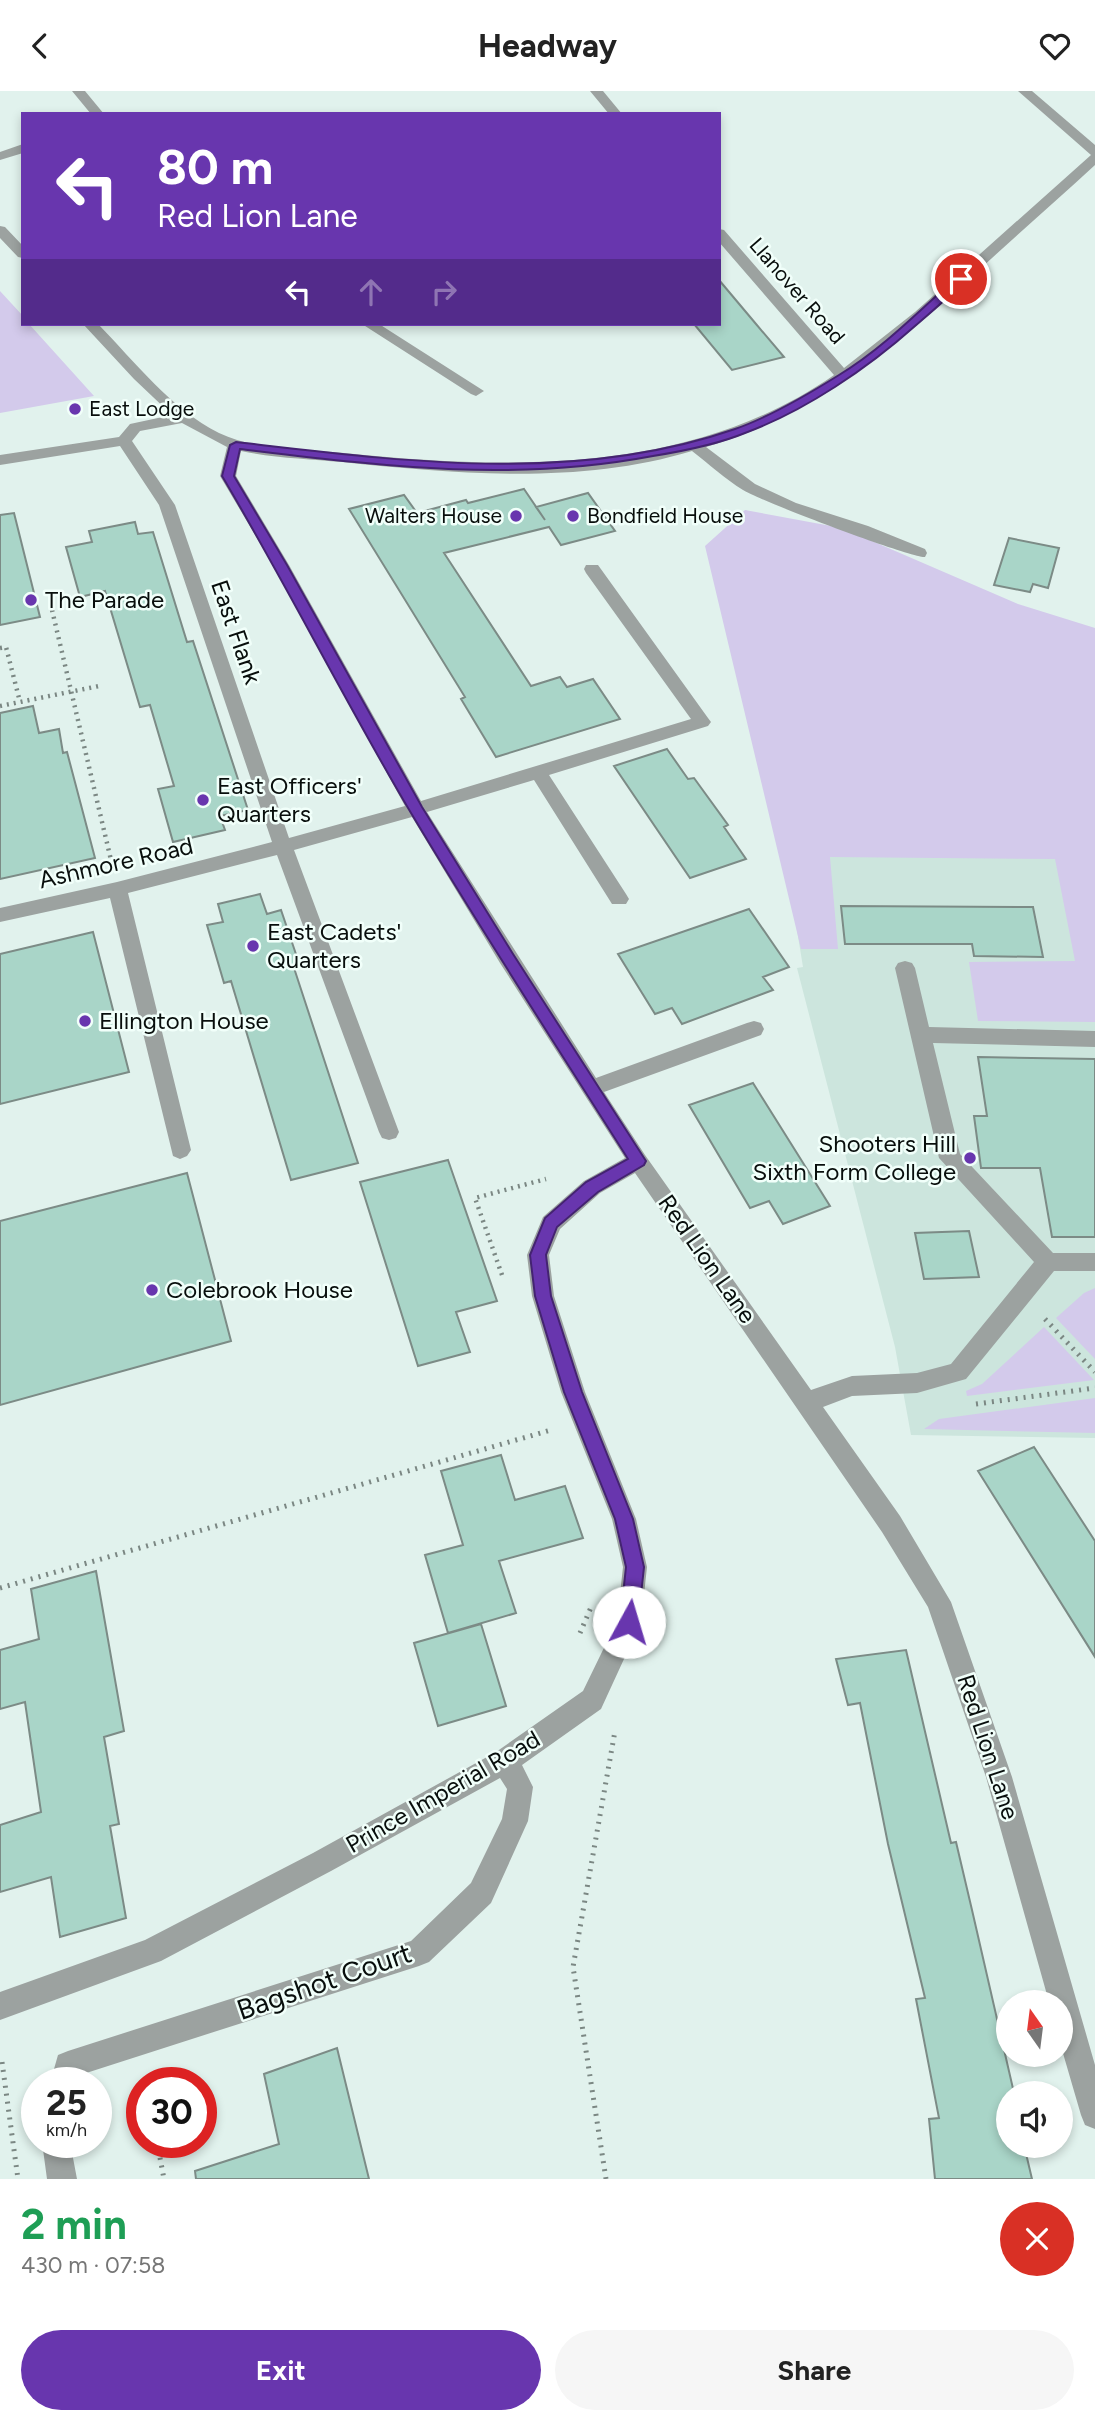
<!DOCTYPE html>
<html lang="en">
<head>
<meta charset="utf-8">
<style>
  body { margin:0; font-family:Figtree,sans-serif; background:#f6f6f6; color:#222; height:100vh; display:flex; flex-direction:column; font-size:26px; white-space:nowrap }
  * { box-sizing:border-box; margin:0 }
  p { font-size:23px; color:#767676 }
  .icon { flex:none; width:38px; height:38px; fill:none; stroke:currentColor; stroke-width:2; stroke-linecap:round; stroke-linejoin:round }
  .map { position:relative; height:2088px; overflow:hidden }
  .sheet { display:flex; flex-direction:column; background:#fff; flex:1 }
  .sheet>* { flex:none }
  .banner { position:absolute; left:21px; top:21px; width:700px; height:214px; border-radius:0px; box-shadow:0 4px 10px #0003; background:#6836ae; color:#fff; overflow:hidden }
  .needle { width:46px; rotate:346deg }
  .tools { position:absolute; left:996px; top:1899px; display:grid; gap:14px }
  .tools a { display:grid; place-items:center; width:77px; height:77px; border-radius:50%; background:#fff; box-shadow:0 4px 10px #0003; font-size:35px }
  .speed { position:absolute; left:21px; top:1976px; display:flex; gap:14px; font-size:35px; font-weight:700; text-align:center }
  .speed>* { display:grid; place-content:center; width:91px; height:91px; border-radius:50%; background:#fff; box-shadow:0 4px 10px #0003; line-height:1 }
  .speed small { font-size:18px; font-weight:400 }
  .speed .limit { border:10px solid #d22; background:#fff; color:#111 }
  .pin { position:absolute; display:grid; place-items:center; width:60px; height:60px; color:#fff; margin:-30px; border:4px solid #fff; border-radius:50%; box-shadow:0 2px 7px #0007 }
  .me { position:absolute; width:77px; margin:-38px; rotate:6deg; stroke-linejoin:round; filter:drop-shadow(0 0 5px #0008) }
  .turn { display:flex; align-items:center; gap:24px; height:147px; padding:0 21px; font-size:32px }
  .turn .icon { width:91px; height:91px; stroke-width:2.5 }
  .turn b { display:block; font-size:49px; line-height:60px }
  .lanes { display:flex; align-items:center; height:66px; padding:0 21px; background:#0003; justify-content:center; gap:35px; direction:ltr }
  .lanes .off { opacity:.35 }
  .round { display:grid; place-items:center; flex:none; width:74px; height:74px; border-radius:37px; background:#f6f6f6 }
  .head { display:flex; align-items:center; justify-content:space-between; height:119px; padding:0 21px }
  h1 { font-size:42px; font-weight:700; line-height:52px; color:#1e9e55 }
  .action { display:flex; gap:14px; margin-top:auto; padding:14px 21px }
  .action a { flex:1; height:80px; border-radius:42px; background:#6836ae; color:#fff; font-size:28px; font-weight:700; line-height:80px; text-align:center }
  .action a+a { background:#f6f6f6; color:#222 }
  header { display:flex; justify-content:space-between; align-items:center; height:91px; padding:0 21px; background:#fff; font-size:32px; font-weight:700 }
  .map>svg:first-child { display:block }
  .built { fill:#cce5dd }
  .green { fill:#d3caeb }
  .building { fill:#a9d5c8; stroke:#7c8b86; stroke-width:2 }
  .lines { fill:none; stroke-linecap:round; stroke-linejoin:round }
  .path-far1 { stroke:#7b8783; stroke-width:4.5; stroke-dasharray:2 5; stroke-linecap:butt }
  .path { stroke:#7b8783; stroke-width:5; stroke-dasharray:2 6; stroke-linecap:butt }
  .minor { fill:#9ca2a0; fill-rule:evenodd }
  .route { fill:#6836ae; stroke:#442371; stroke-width:2 }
  .poi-dot { fill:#6836ae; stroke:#f1fffa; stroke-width:2.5 }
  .labels { text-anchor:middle; stroke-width:5; stroke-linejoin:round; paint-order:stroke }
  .far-street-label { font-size:21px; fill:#080e0c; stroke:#f1fffa }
  .far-poi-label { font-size:21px; fill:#080e0c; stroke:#f1fffa; text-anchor:start }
  .poi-label { font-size:24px; fill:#080e0c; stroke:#f1fffa; text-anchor:start }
  .street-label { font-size:24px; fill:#080e0c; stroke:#f1fffa }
  .near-street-label { font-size:28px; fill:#080e0c; stroke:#f1fffa }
</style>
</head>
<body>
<header><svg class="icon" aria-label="back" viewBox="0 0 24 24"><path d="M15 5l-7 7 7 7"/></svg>Headway<svg class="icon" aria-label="heart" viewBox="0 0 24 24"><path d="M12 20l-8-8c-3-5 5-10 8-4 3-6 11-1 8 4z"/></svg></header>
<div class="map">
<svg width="1095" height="2088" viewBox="0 0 1095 2088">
  <rect width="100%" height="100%" fill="#e1f2ed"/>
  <!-- built -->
  <path class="built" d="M745 419 1016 518 1095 539V1347L911 1344 895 1256 797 877 803 876 783 753Z"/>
  <!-- green -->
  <path class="green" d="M0 200 23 225V233H29L94 305 0 322Z
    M745 419 842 437 1018 513 1095 537V931L978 930 969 871 1075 870 1055 768 830 766 838 858H801L705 455Z
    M1095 1197V1268L1056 1227 1084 1202Z
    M1044 1236 1094 1289 967 1305 966 1300 982 1293Z
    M1095 1307V1342L924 1338 939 1328Z"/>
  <!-- building -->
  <path class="building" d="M719 189 756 233 784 266 732 279 694 233H719Z
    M524 398 545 429 536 416 588 402 615 440 561 454 549 436 444 462 531 595 560 586 567 596 593 588 620 628 496 666 461 608 465 606 349 418 404 404 417 422 466 409 468 412Z
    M14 422 40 526 0 534V424Z
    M135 431 138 443 153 441 187 551 193 550 248 719 220 725 225 739 173 751 158 698 174 695 150 614 140 616 105 500 80 506 66 456 92 451 89 440Z
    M1009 447 1059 457 1048 497 1033 493 1030 501 994 494Z
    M33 615 39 642 59 638 63 662 67 661 95 767 0 788V622Z
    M667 658 688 688 694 687 728 734 724 736 746 768 690 787 614 675Z
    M260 803 267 823 281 819 300 875 294 877 358 1072 291 1089 231 890 224 892 207 834 223 831 218 813Z
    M841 815 1033 816 1043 866 974 865 972 853H845Z
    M749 818 789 876 763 886 773 899 682 933 672 917 655 923 618 863Z
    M93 841 129 981 0 1013V863Z
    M978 966 1095 968V1146H1052L1040 1077H981L974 1025H987Z
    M753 992 805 1075 830 1115 783 1133 769 1110 750 1117 689 1014Z
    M448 1069 497 1210 456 1221 470 1261 418 1275 360 1091Z
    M187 1082 231 1250 0 1314V1130Z
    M969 1140 979 1186 924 1188 915 1142Z
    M1034 1356 1095 1450V1566L978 1380Z
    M501 1364 515 1409 565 1395 583 1447 499 1470 516 1522 448 1542 425 1464 463 1454 441 1380Z
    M96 1480 124 1640 104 1646 119 1733 110 1735 126 1827 60 1846 51 1786 0 1801V1734L41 1721 25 1611 0 1618V1559L39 1548 31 1498Z
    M481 1533 506 1615 438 1635 414 1552Z
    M906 1559 951 1752 956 1751 972 1819 1014 2002H1008V2054H1024L1032 2088H935L929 2028 939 2027 916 1908 925 1907 888 1753 860 1612 848 1614 836 1568Z
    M337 1957 369 2088H196L195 2080 279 2053 264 1983Z"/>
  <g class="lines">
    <!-- path-far1 -->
    <path class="path-far1" d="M52 519 111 769
      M0 557 6 556 20 611
      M0 615 99 595
      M502 1184 475 1107 546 1088"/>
    <!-- path -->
    <path class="path" d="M1045 1228 1095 1281
      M976 1313 1095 1297
      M0 1497 551 1339
      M580 1542 592 1514
      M2 1971 18 2088
      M157 2051 164 2088
      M606 2088 573 1876 615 1640"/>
    <!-- minor -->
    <path class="minor" d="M72 0H85L104 23H91Z
      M590 0H603L622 23H609Z
      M1018 0H1032L1095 54V74C1057 109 1018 143 980 178 894 256 820 322 706 356L755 393 796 412 868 435 925 458 927 462 925 466C914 468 760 410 743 399 725 388 709 373 692 360 580 394 456 383 342 371 309 368 274 367 241 360L236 385 289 474 421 710 691 628 586 482 584 478 586 474H598L708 627 711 631 708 635 549 684 626 803 629 808 626 813H612L534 689 427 721 596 987 747 932 754 930 761 932 764 938 761 944 604 1001 645 1064 811 1299 852 1285 917 1282 951 1273 1034 1171 939 1067 895 877 898 872 905 870 912 872 915 877 929 936 1095 940V956L933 952 960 1063 1053 1162H1095V1180H1054L966 1288 917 1302 852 1305 823 1316 900 1425 951 1511 1012 1686 1095 1974V2038L1085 2034 1081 2024 1060 1952V1911H1049L986 1686 928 1516 882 1441 635 1082 600 1102 560 1138 549 1164 554 1205 585 1301 636 1428 647 1476 641 1531 601 1618 522 1674 533 1696 528 1730 491 1812 429 1871 419 1875 80 1984 78 1992H50L58 1964 68 1960 411 1850 471 1792 502 1728 507 1698 500 1687 331 1780 161 1870 0 1929V1901L145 1849 313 1762 496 1661 583 1600 617 1530 623 1476 612 1428 561 1301 532 1205 527 1164 543 1126 584 1090 625 1067 500 872 412 726 294 759 399 1041 396 1047 389 1049 382 1047 379 1041 277 764 128 802 191 1059 187 1065 180 1068 173 1065 110 807 0 831V817L117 791 272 751 159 414 120 355 0 374V364L119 346 130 333 172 324 134 288 83 233H98C135 271 171 318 219 342 257 360 303 358 344 362 511 379 690 384 834 284L719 151V138L724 139 844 277 915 221 1091 64ZM182 332 227 356 220 385 273 474 405 715 289 747 175 414 132 350 140 340Z
      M23 53V62L0 69V61Z
      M0 135 5 136 23 155V167L18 166 0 147Z
      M362 233H379L484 300 476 305 471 303Z
      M42 2051H70L77 2088H47Z"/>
  </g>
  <!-- route -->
  <path class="route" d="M957 186 966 188C951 205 932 220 915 235 868 277 805 320 745 342 716 354 684 360 653 365 511 392 382 375 240 358L234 385 287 474 422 716 513 863 646 1070 644 1074 598 1101 557 1136 546 1164 551 1205 582 1301 633 1428 644 1476 638 1531 636 1538 629 1540 622 1538 620 1531 626 1476 615 1428 564 1301 535 1205 530 1164 545 1127 586 1091 628 1068C555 953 481 839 411 722 345 611 288 496 222 385L230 354 236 351C401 370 573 394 735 338 770 326 807 304 839 284 882 258 919 220 957 186Z"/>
  <!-- markers -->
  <g class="poi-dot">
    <circle cx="75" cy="318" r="7"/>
    <circle cx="516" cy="425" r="7"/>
    <circle cx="573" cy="425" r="7"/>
    <circle cx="31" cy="509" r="7"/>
    <circle cx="203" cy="709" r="7"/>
    <circle cx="253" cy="855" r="7"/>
    <circle cx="85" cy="930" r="7"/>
    <circle cx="970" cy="1067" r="7"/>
    <circle cx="152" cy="1199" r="7"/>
  </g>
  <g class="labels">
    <!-- far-street labels -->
    <g class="far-street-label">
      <text transform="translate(797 200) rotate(49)" y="7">Llanover Road</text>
    </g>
    <!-- far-poi labels -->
    <g class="far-poi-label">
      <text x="89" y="325">East Lodge</text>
      <text x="502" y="432" text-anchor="end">Walters House</text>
      <text x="587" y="432">Bondfield House</text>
    </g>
    <!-- poi labels -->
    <g class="poi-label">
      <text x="45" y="517">The Parade</text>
      <text x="217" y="703">East Officers'<tspan x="217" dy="28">Quarters</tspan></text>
      <text x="267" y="849">East Cadets'<tspan x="267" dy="28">Quarters</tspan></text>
      <text x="99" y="938">Ellington House</text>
      <text x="956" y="1061" text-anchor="end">Shooters Hill<tspan x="956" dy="28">Sixth Form College</tspan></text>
      <text x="166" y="1207">Colebrook House</text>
    </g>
    <!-- street labels -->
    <g class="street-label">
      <text transform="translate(236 541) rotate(71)" y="8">East Flank</text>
      <text transform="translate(116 772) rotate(-13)" y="8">Ashmore Road</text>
      <text transform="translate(707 1168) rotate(55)" y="8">Red Lion Lane</text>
      <text transform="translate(988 1656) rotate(72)" y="8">Red Lion Lane</text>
      <text transform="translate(443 1701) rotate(-30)" y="8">Prince Imperial Road</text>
    </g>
    <!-- near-street labels -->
    <g class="near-street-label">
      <text transform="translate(324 1890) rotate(-19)" y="10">Bagshot Court</text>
    </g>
  </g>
</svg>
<div class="tools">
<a><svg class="needle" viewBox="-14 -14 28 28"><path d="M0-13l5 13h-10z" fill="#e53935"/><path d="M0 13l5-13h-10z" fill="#767676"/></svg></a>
<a><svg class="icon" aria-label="sound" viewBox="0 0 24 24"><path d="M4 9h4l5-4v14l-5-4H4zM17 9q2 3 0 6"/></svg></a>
</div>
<div class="speed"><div>25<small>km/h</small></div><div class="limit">30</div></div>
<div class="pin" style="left:961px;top:188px;background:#d93025"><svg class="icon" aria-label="arrive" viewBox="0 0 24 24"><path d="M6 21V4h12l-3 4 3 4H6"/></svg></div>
<svg class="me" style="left:629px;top:1531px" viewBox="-20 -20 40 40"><circle r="19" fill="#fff"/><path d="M0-13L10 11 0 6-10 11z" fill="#6836ae"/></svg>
<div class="banner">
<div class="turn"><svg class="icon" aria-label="left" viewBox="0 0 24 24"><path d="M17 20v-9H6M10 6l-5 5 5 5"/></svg><div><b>80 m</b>Red Lion Lane</div></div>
<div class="lanes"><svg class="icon" aria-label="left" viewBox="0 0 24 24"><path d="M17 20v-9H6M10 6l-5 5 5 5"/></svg><svg class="icon off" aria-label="ahead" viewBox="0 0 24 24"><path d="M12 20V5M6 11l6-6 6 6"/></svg><svg class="icon off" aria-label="right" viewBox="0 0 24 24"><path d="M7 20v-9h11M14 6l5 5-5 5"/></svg></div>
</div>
</div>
<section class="sheet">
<div class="head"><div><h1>2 min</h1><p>430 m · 07:58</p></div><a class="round" style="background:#d93025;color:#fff"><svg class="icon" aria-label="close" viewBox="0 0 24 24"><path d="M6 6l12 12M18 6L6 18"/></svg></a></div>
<div class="action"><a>Exit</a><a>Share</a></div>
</section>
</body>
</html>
